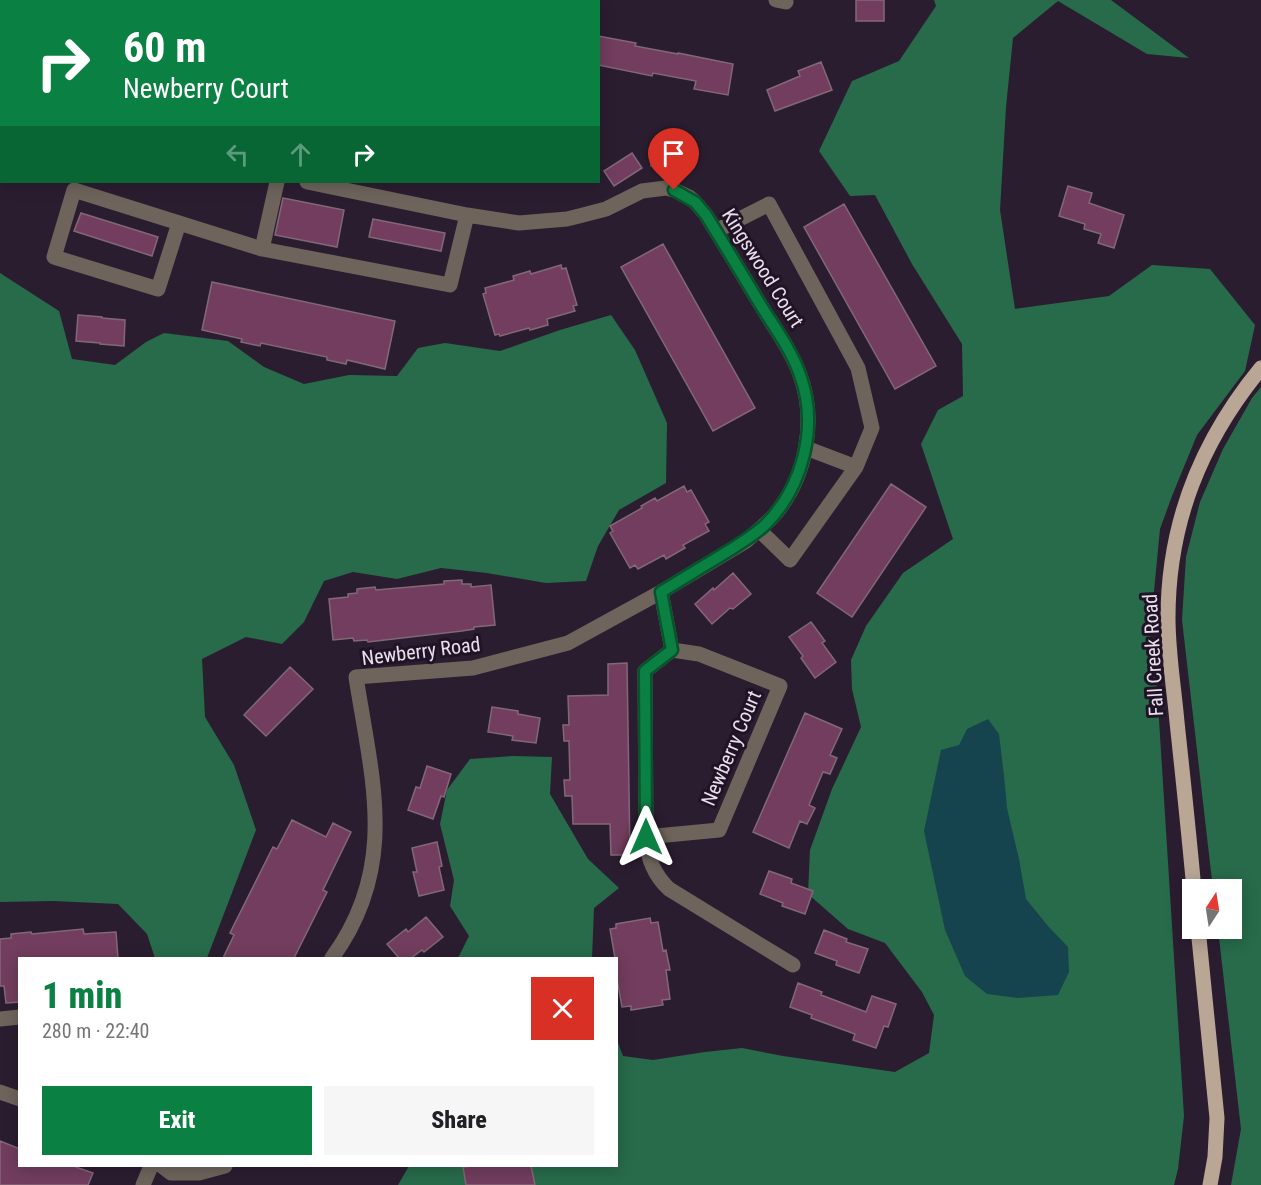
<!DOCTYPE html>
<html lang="en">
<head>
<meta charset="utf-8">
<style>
  body { margin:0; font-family:"Roboto Condensed",sans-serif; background:#f6f6f6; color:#202124; height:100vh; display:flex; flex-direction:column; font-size:22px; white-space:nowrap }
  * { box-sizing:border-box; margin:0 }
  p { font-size:20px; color:#757577 }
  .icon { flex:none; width:33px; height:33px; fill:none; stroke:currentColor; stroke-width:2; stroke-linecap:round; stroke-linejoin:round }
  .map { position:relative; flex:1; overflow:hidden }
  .panel { position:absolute; left:18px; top:957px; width:600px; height:210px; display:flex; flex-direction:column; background:#fff; border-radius:0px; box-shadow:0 3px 15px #0003 }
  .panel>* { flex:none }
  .hud { position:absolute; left:0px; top:0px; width:600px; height:183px; box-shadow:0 3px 15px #0003; background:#0b8043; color:#fff; overflow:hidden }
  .needle { width:39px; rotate:12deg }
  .controls { position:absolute; left:1182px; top:879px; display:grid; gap:12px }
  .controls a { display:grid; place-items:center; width:60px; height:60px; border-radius:0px; background:#fff; box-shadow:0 3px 15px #0003; font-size:30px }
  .pin { position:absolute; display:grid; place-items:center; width:51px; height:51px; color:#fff; margin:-62px -26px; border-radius:50% 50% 50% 0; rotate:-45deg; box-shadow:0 0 6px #0007 }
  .pin .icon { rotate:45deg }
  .me { position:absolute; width:66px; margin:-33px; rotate:0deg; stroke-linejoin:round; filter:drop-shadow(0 0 4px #0008) }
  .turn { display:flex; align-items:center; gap:21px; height:126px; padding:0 24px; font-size:27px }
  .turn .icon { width:78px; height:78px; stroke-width:2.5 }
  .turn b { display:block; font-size:42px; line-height:51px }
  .lanes { display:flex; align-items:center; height:57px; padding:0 24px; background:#0003; justify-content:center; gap:30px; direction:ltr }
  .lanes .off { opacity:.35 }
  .round { display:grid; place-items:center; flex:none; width:63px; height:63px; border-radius:0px; background:#f6f6f6 }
  .headline { display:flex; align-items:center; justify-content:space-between; height:102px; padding:0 24px }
  h1 { font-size:36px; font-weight:800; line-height:45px; color:#0b8043 }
  .primary-button { display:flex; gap:12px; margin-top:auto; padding:12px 24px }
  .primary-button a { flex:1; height:69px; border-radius:0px; background:#0b8043; color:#fff; font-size:24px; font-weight:800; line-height:69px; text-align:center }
  .primary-button a+a { background:#f6f6f6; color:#202124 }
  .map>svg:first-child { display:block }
  .forest { fill:#276b4a }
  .water { fill:#15444e }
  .building { fill:#723d5e; stroke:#826877; stroke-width:1.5 }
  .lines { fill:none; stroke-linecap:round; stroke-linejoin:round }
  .minor { stroke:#6e645c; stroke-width:15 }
  .major { stroke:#baa695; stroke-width:15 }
  .route-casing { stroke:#07532c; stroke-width:15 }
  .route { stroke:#0b8043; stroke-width:10 }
  .labels { text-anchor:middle; stroke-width:6; stroke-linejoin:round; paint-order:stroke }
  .street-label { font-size:20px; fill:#e9e0ec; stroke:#211326 }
</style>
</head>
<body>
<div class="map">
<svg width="1261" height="1185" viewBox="0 0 1261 1185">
  <rect width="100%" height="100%" fill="#2b1d30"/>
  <!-- forest -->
  <path class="forest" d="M0 0H6V1L2 2V124L0 125Z
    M934 0H1111L1189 58 1147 54 1058 1 1013 38 1006 107 1000 210 1015 309 1109 296 1152 265 1210 269 1255 325 1245 371 1197 435 1172 496 1160 529 1149 643 1157 688 1184 1116 1178 1169 1174 1185H398L409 1166H616L617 1040 623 1056 653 1060 705 1052 742 1048 783 1056 895 1072 929 1053 934 1015 922 992 885 943 848 929 808 894 810 850 832 789 861 727 852 689 851 660 866 626 903 573 953 539 921 444 938 410 963 396 962 344 912 264 875 195 850 196 819 151 852 81 899 61 936 6Z
    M0 273 59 311 72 359 115 365 146 342 164 333 228 341 264 367 304 384 349 375 397 376 418 348 445 343 500 351 560 330 611 315 635 350 667 423 666 483 619 510 598 546 586 581 546 583 487 573 441 568 397 579 353 572 324 581 304 622 282 644 246 637 202 659 205 717 234 765 256 830 207 958H155L147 934 118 904 54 901 0 902Z
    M1261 387V1185H1231L1241 1129 1218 929 1232 928V890L1213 889 1182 620 1186 557 1200 502 1223 449 1252 398Z
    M513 756 552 757 550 794 588 859 619 888 594 908 592 958H458L469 936 450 906 454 880 440 824 447 790 470 759Z"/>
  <!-- water -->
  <path class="water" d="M988 719 999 734 1004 776 1007 808 1019 859 1026 899 1048 926 1068 947 1069 972 1058 995 1018 998 987 994 965 976 945 930 924 831 941 750 959 745 967 729Z"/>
  <!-- building -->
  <path class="building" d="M856 0H884V21H856Z
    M598 36 636 43 635 46 678 54V53L733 64 728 95 694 89 696 81 653 73 652 76 598 65Z
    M821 62 832 90 775 111 767 90 800 76 798 71Z
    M654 148 685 155 681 172 651 166Z
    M632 153 642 168 614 186 604 171Z
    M1068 186 1092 193 1089 203 1124 215 1114 248 1098 243 1101 234 1084 229 1085 224 1059 216Z
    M283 198 344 210 337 247 275 235Z
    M844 204 936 366 895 389 804 227Z
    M81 213 158 237 152 256 74 231Z
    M373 219 445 233 441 251 369 237Z
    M663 244 755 408 713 431 621 267Z
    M561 265 562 269 566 268 577 305 573 306 575 311 547 319 548 325 530 330 529 328 500 336 499 334 495 335 483 294 486 293 485 288 514 280 513 276 530 271 531 274Z
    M212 282 395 321 385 369 347 360 346 364 327 360V357L261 343 260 346 241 342 242 339 202 330Z
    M78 315 102 317V318L125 320 124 346 100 344V343L76 341Z
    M891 484 926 507 852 617 817 593Z
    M684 486 687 492 691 490 709 522 705 524 709 531 683 545 685 548 666 559 664 555 638 569 635 565 630 568 610 533 613 531 610 526 642 508 641 506 655 498 657 501Z
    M733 573 751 594 733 609 730 608 712 624 695 604 713 588 714 590Z
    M462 580V584H471V587L491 585 495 625 474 627V629L462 631 368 642 367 640 354 641 353 638 333 640 329 599 348 597V594L357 593V589L375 587 376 590 444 584V581Z
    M811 622 825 641 822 643 836 662 815 678 801 658 803 656 789 637Z
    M627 663 630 855H611L610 824H573L572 796H565L564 780H570L569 741H564L563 725H569L568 696 608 695V664Z
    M290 667 313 689 266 736 244 715Z
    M492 707 518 711V714L540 718 536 743 512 740 513 736 488 732Z
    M805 713 842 729 830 755 837 758 830 774 823 772 809 805 815 808 807 824 800 821 789 848 753 832Z
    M427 766 451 774 444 797 441 796 433 819 408 810 416 787 420 788Z
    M292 820 326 837 333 823 351 832 323 890 327 892 294 958H223L234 935 230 933 273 847 277 849Z
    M437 842 442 866 439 867 444 890 419 896 413 872H417L412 848Z
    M769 871 792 879 791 883 813 891 805 914 782 906 783 903 760 894Z
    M426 917 443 937 424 952 422 950 411 958H399L387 944 406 929 408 932Z
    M650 918 651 923 658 922 663 951 666 950 670 970H666L670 999 662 1000 663 1005 631 1010V1006L622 1007 616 974V958H615L610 929 616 928V924Z
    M83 929 84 934 116 932 118 958H20V1002L6 1003 4 986H0V939L11 938V934L31 932 32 934Z
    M824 930 847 939 846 942 868 949 859 973 836 965 837 961 815 953Z
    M798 983 822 992 821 995 866 1012 872 996 896 1004 888 1027 884 1026 876 1048 853 1040 855 1034 811 1018 812 1015 790 1007Z
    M0 1141 20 1149V1166H73L93 1173 88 1185H0Z
    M472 1166H531L535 1185H466L463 1167Z"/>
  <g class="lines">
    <!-- minor -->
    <path class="minor" d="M776 0 786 2
      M375 2 376 0
      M307 182 467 215 519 223 567 219 583 215 606 209 642 191 666 188 674 190 689 197 695 202 706 215C724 244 742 274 760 304 774 327 791 350 800 375 817 421 806 476 776 513 767 524 756 532 746 541L661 592 568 643 473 668 356 677C372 780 399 866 332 958
      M179 223 158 289 54 257 74 190 262 249 450 285 467 215
      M716 231 769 204 858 368 872 428 856 467 790 560 759 530
      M262 249 277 182
      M806 448 856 467
      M661 592 672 650
      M646 837 719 830 780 686 699 654 672 650 645 671 646 837C647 856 654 875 669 889L793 965
      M0 1019 20 1017
      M0 1092 20 1099
      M162 1166 171 1173H199L225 1166
      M143 1185 151 1166"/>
    <!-- major -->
    <path class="major" d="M1194 890C1189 834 1183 778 1177 722 1174 688 1168 653 1168 618 1168 522 1201 441 1261 368
      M1198 928 1217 1118 1215 1157 1210 1185"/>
  </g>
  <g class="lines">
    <!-- route casing -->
    <g class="route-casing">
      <path id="route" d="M646 837 645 671 672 650 661 592C678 582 695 571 712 561 730 550 748 540 764 526 803 488 819 426 800 375 791 349 774 327 760 304 742 274 724 244 706 215L695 202 674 190"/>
    </g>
    <!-- route -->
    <use href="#route" class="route"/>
  </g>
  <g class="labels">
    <!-- street labels -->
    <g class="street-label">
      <text transform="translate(763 268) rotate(58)" y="7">Kingswood Court</text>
      <text transform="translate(421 651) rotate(-7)" y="7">Newberry Road</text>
      <text transform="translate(1153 655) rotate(-93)" y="7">Fall Creek Road</text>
      <text transform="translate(731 748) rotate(-67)" y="7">Newberry Court</text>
    </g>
  </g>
</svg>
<div class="controls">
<a><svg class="needle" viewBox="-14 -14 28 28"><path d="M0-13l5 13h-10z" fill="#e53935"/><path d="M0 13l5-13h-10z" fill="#757577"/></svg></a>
</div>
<div class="pin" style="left:674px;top:190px;background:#d93025"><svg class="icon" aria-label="arrive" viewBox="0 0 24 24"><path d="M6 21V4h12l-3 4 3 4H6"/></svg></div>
<svg class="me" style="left:646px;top:837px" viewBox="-20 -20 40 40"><path d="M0-17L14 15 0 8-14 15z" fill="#0b8043" stroke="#fff" stroke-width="4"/></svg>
<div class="hud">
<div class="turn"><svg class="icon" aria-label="right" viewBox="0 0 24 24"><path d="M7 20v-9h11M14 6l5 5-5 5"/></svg><div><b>60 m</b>Newberry Court</div></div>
<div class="lanes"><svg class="icon off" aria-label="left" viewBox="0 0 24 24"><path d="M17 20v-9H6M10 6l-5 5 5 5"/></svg><svg class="icon off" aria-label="ahead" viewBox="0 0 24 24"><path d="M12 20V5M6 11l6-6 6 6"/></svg><svg class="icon" aria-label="right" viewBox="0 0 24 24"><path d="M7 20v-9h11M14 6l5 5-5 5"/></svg></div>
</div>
<section class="panel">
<div class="headline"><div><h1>1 min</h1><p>280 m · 22:40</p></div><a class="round" style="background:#d93025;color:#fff"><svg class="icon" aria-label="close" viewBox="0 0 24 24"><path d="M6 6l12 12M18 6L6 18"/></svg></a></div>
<div class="primary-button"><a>Exit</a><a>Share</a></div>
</section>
</div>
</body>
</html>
